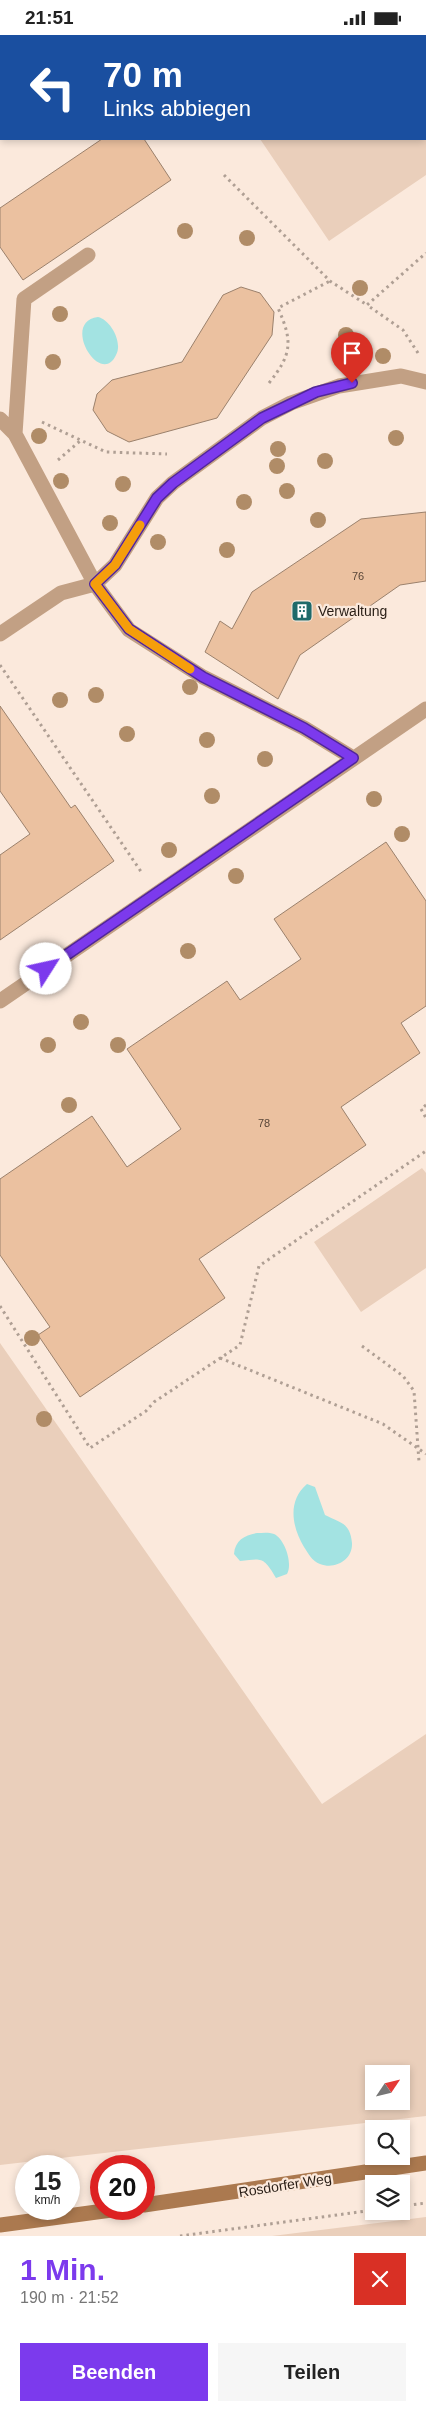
<!DOCTYPE html>
<html lang="de">
<head>
<meta charset="utf-8">
<style>
  body { margin:0; font-family:Arial,sans-serif; background:#f6f6f6; color:#222; height:100vh; display:flex; flex-direction:column; font-size:19px; white-space:nowrap }
  * { box-sizing:border-box; margin:0 }
  p { font-size:16px; color:#767676 }
  .icon { flex:none; width:28px; height:28px; fill:none; stroke:currentColor; stroke-width:2; stroke-linecap:round; stroke-linejoin:round }
  .map { position:relative; height:2201px; overflow:hidden }
  .drawer { display:flex; flex-direction:column; background:#fff; flex:1 }
  .drawer>* { flex:none }
  .guide { position:absolute; left:0px; top:0px; width:426px; height:105px; box-shadow:0 2px 8px #0003; background:#1a4fa0; color:#fff; overflow:hidden }
  .needle { width:32px; rotate:55deg }
  .buttons { position:absolute; left:365px; top:2030px; display:grid; gap:10px }
  .buttons a { display:grid; place-items:center; width:45px; height:45px; border-radius:0px; background:#fff; box-shadow:0 2px 8px #0003; font-size:25px }
  .speed { position:absolute; left:15px; top:2120px; display:flex; gap:10px; font-size:25px; font-weight:700; text-align:center }
  .speed>* { display:grid; place-content:center; width:65px; height:65px; border-radius:50%; background:#fff; box-shadow:0 2px 8px #0003; line-height:1 }
  .speed small { font-size:12px; font-weight:400 }
  .speed .limit { border:8px solid #d22; background:#fff; color:#111 }
  .pin { position:absolute; display:grid; place-items:center; width:42px; height:42px; color:#fff; margin:-51px -21px; border-radius:50% 50% 50% 0; rotate:-45deg; box-shadow:0 0 5px #0007 }
  .pin .icon { rotate:45deg }
  .me { position:absolute; width:55px; margin:-28px; rotate:55deg; stroke-linejoin:round; filter:drop-shadow(0 0 4px #0008) }
  .turn { display:flex; align-items:center; gap:18px; height:105px; padding:0 20px; font-size:22px }
  .turn .icon { width:65px; height:65px; stroke-width:2.5 }
  .turn b { display:block; font-size:35px; line-height:42px }
  .round { display:grid; place-items:center; flex:none; width:52px; height:52px; border-radius:0px; background:#f6f6f6 }
  .head { display:flex; align-items:center; justify-content:space-between; height:85px; padding:0 20px }
  h1 { font-size:30px; font-weight:800; line-height:38px; color:#7c3aed }
  .cta { display:flex; gap:10px; margin-top:auto; padding:10px 20px }
  .cta a { flex:1; height:58px; border-radius:0px; background:#7c3aed; color:#fff; font-size:20px; font-weight:800; line-height:58px; text-align:center }
  .cta a+a { background:#f6f6f6; color:#222 }
  .status { display:flex; justify-content:space-between; align-items:center; height:35px; padding:0 25px; background:#fff; direction:ltr }
  .status svg { height:14px; fill:currentColor }
  .map>svg:first-child { display:block }
  .green { fill:#eacfbb; fill-rule:evenodd }
  .water { fill:#a3e3e2 }
  .building { fill:#ebc1a0; stroke:#9b816c }
  .lines { fill:none; stroke-linecap:round; stroke-linejoin:round }
  .path { stroke:#af9f94; stroke-width:3; stroke-dasharray:2.5 4; stroke-linecap:butt }
  .lane { stroke:#c2a084; stroke-width:15 }
  .secondary { stroke:#ab794f; stroke-width:15 }
  .tree { fill:#b08c67 }
  .route-casing { stroke:#51269a; stroke-width:12 }
  .route { stroke:#7c3aed; stroke-width:9 }
  .slow { stroke:#f59e0b; stroke-width:9 }
  .labels { text-anchor:middle; stroke-width:4.5; stroke-linejoin:round; paint-order:stroke }
  .number-label { font-size:11px; fill:#594638 }
  .poi-label { font-size:14px; fill:#281d15; stroke:#fbe9dc; text-anchor:start }
  .street-label { font-size:14px; fill:#281d15; stroke:#fbe9dc }
</style>
</head>
<body>
<div class="status"><b>21:51</b><svg viewBox="0 0 49 12"><path d="M0 12V9h3v3zM5 12V6h3v6zM10 12V3h3v9zM15 12V0h3v12zM26 1h20v11H26zM47 4h2v5h-2z"/></svg></div>
<div class="map">
<svg width="426" height="2201" viewBox="0 0 426 2201">
  <rect width="100%" height="100%" fill="#fbe9dc"/>
  <!-- green -->
  <path class="green" d="M189 0H426V140L329 206 260 104H425V1Z
    M422 1133 426 1138V1233L361 1277 314 1207Z
    M0 1308 322 1769 426 1699V2081L0 2130ZM374 2039H401V2066H374Z
    M426 2182V2201H272Z"/>
  <!-- water -->
  <path class="water" d="M98 282C111 285 123 308 116 320 101 353 60 287 98 282Z
    M307 1449 315 1452 325 1480C340 1488 350 1487 352 1508 353 1525 335 1535 320 1529 312 1526 308 1518 304 1512 292 1492 287 1466 307 1449Z
    M257 1498C262 1498 269 1497 274 1499 285 1504 293 1529 287 1539L276 1543C263 1521 262 1524 240 1526L234 1519C235 1505 245 1500 257 1498Z"/>
  <!-- building -->
  <path class="building" d="M102 104H144L171 145 23 245 0 212V173Z
    M241 252 260 258 274 277 272 300 217 383 129 407 107 396 93 375 97 359 112 345 182 327 223 260Z
    M426 477V546L400 550 300 620 278 664 205 617 220 586 232 594 252 557 361 484Z
    M0 671 71 773 75 770 114 826 0 905V820L30 799 0 756Z
    M386 807 426 866V971L401 988 420 1018 341 1072 366 1110 199 1224 225 1263 80 1362 38 1300 50 1292 0 1220V1144L92 1081 127 1132 181 1094 127 1014 227 946 240 965 301 924 274 884Z"/>
  <g class="lines">
    <!-- path -->
    <path class="path" d="M224 140 330 246 367 270
      M418 318 403 295 367 270 426 218
      M269 348C292 319 293 307 278 273L330 246
      M42 387 106 417 167 419
      M58 425 80 406
      M0 630 142 838
      M426 1070 421 1074 426 1083
      M0 1271 90 1413 146 1376 154 1367 240 1310 259 1231 426 1116
      M362 1311 403 1341 414 1356 419 1427
      M220 1323 383 1389 426 1419
      M401 2171 426 2168
      M180 2201 374 2175"/>
    <!-- lane -->
    <path class="lane" d="M0 384 15 399 95 549 61 558 0 599
      M15 399 24 264 88 220
      M353 723 304 693 203 642 129 595 95 549 115 530 157 463 173 448 262 383 291 368 339 351 401 341 426 347
      M0 966 426 674"/>
    <!-- secondary -->
    <path class="secondary" d="M144 2170 426 2128
      M0 2190 119 2174"/>
  </g>
  <!-- trees -->
  <g class="tree">
    <circle cx="185" cy="196" r="8"/>
    <circle cx="247" cy="203" r="8"/>
    <circle cx="360" cy="253" r="8"/>
    <circle cx="60" cy="279" r="8"/>
    <circle cx="346" cy="300" r="8"/>
    <circle cx="383" cy="321" r="8"/>
    <circle cx="53" cy="327" r="8"/>
    <circle cx="39" cy="401" r="8"/>
    <circle cx="396" cy="403" r="8"/>
    <circle cx="278" cy="414" r="8"/>
    <circle cx="325" cy="426" r="8"/>
    <circle cx="277" cy="431" r="8"/>
    <circle cx="61" cy="446" r="8"/>
    <circle cx="123" cy="449" r="8"/>
    <circle cx="287" cy="456" r="8"/>
    <circle cx="244" cy="467" r="8"/>
    <circle cx="318" cy="485" r="8"/>
    <circle cx="110" cy="488" r="8"/>
    <circle cx="158" cy="507" r="8"/>
    <circle cx="227" cy="515" r="8"/>
    <circle cx="190" cy="652" r="8"/>
    <circle cx="96" cy="660" r="8"/>
    <circle cx="60" cy="665" r="8"/>
    <circle cx="127" cy="699" r="8"/>
    <circle cx="207" cy="705" r="8"/>
    <circle cx="265" cy="724" r="8"/>
    <circle cx="212" cy="761" r="8"/>
    <circle cx="374" cy="764" r="8"/>
    <circle cx="402" cy="799" r="8"/>
    <circle cx="169" cy="815" r="8"/>
    <circle cx="236" cy="841" r="8"/>
    <circle cx="188" cy="916" r="8"/>
    <circle cx="81" cy="987" r="8"/>
    <circle cx="48" cy="1010" r="8"/>
    <circle cx="118" cy="1010" r="8"/>
    <circle cx="69" cy="1070" r="8"/>
    <circle cx="32" cy="1303" r="8"/>
    <circle cx="44" cy="1384" r="8"/>
  </g>
  <g class="lines">
    <!-- route casing -->
    <g class="route-casing">
      <path id="route" d="M46 934 353 723 304 693 203 642 129 594 95 549 115 530 157 463 173 448 262 383 316 357 352 348"/>
    </g>
    <!-- route -->
    <use href="#route" class="route"/>
    <!-- slow -->
    <path class="slow" d="M140 490 115 530 95 549 129 594 190 634"/>
  </g>
  <!-- icons -->
  <defs>
    <g id="building-square" transform="scale(1.125)"><rect x="-9" y="-9" width="18" height="18" rx="4" fill="#1e6a6a" stroke="#fbe9dc"/><path d="M-4-6H4V6H1V3H-1V6H-4ZM-2.5-4.3h1.7v1.8h-1.7ZM.8-4.3h1.7v1.8H.8ZM-2.5-1h1.7V.8h-1.7ZM.8-1h1.7V.8H.8Z" fill="#fff"/></g>
  </defs>
  <g fill-rule="evenodd">
    <use href="#building-square" x="302" y="576"/>
  </g>
  <g class="labels">
    <!-- number labels -->
    <g class="number-label">
      <text x="358" y="545">76</text>
      <text x="264" y="1092">78</text>
    </g>
    <!-- poi labels -->
    <g class="poi-label">
      <text x="318" y="581">Verwaltung</text>
    </g>
    <!-- street labels -->
    <g class="street-label">
      <text transform="translate(285 2150) rotate(-9)" y="5">Rosdorfer Weg</text>
    </g>
  </g>
</svg>
<div class="buttons">
<a><svg class="needle" viewBox="-14 -14 28 28"><path d="M0-13l5 13h-10z" fill="#e53935"/><path d="M0 13l5-13h-10z" fill="#767676"/></svg></a>
<a><svg class="icon" aria-label="search" viewBox="0 0 24 24"><circle cx="10" cy="10" r="6"/><path d="M15 15l6 6"/></svg></a>
<a><svg class="icon" aria-label="layers" viewBox="0 0 24 24"><path d="M12 4l9 5-9 5-9-5zM3 14l9 5 9-5"/></svg></a>
</div>
<div class="speed"><div>15<small>km/h</small></div><div class="limit">20</div></div>
<div class="pin" style="left:352px;top:348px;background:#d93025"><svg class="icon" aria-label="arrive" viewBox="0 0 24 24"><path d="M6 21V4h12l-3 4 3 4H6"/></svg></div>
<svg class="me" style="left:46px;top:934px" viewBox="-20 -20 40 40"><circle r="19" fill="#fff"/><path d="M0-13L10 11 0 6-10 11z" fill="#7c3aed"/></svg>
<div class="guide">
<div class="turn"><svg class="icon" aria-label="left" viewBox="0 0 24 24"><path d="M17 20v-9H6M10 6l-5 5 5 5"/></svg><div><b>70 m</b>Links abbiegen</div></div>
</div>
</div>
<section class="drawer">
<div class="head"><div><h1>1 Min.</h1><p>190 m · 21:52</p></div><a class="round" style="background:#d93025;color:#fff"><svg class="icon" aria-label="close" viewBox="0 0 24 24"><path d="M6 6l12 12M18 6L6 18"/></svg></a></div>
<div class="cta"><a>Beenden</a><a>Teilen</a></div>
</section>
</body>
</html>
